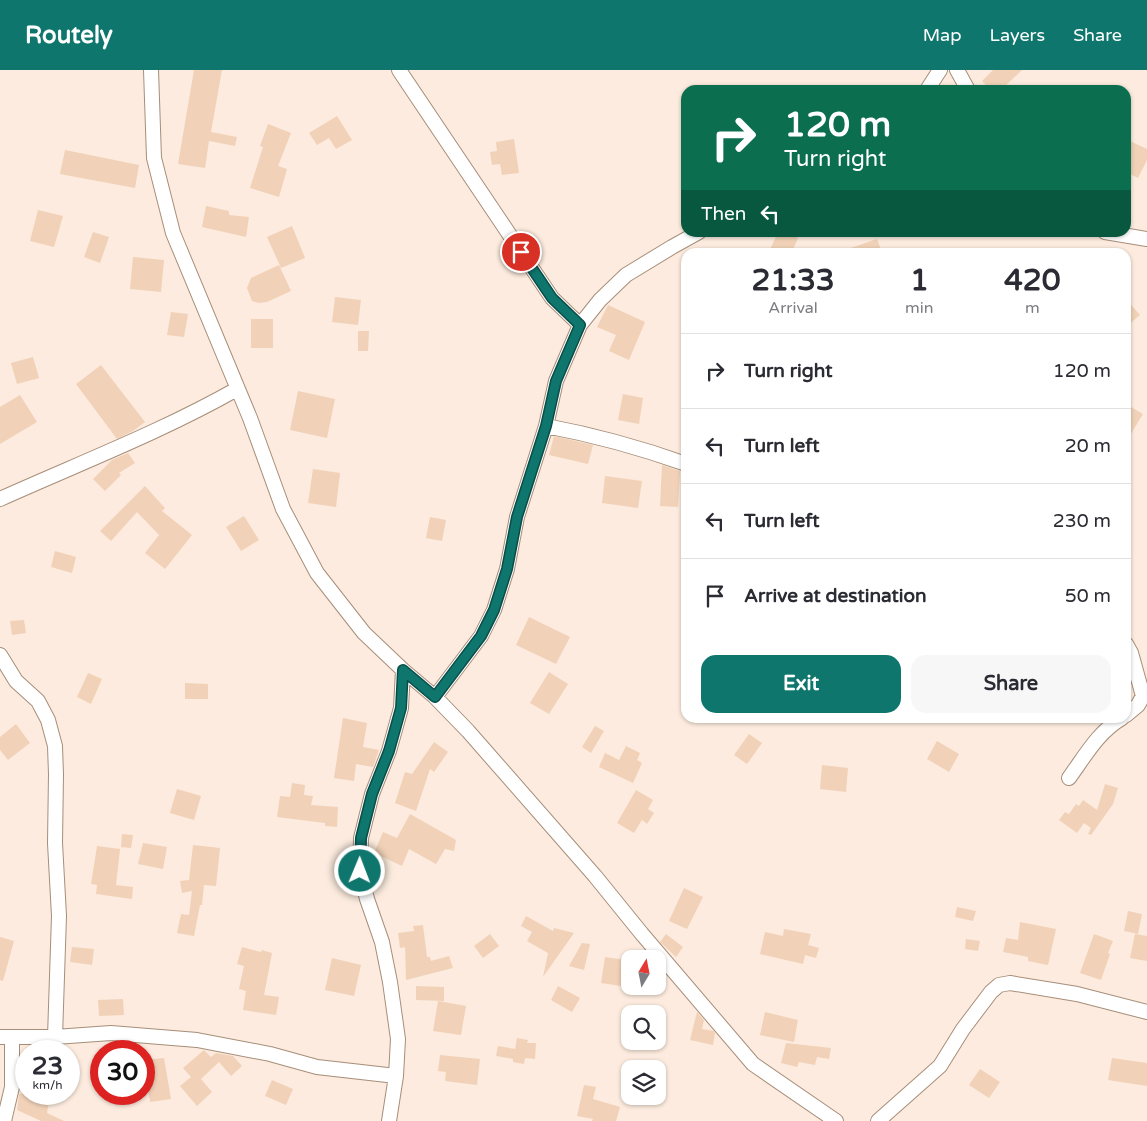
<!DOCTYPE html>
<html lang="en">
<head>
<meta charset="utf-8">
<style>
  body { margin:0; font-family:"Varela Round",sans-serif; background:#f7f7f7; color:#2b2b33; height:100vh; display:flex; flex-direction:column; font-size:19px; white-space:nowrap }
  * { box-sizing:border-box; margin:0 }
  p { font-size:16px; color:#7c7c81 }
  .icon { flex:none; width:28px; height:28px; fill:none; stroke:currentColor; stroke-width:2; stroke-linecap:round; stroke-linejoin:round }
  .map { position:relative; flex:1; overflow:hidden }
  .panel { position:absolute; left:681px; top:178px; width:450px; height:475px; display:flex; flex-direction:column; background:#fff; border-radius:15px; box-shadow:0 1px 4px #0004 }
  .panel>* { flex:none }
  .top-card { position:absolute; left:681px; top:15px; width:450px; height:152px; border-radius:15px; box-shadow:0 1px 4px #0004; background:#0b6e4f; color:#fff; overflow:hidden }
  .needle { width:32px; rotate:10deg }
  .tools { position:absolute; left:621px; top:880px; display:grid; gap:10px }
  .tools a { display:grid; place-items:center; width:45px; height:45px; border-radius:10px; background:#fff; box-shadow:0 1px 4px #0004; font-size:25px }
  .speed { position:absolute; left:15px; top:970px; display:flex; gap:10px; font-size:25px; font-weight:700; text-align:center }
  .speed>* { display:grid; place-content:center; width:65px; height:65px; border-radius:50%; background:#fff; box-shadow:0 1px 4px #0004; line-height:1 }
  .speed small { font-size:12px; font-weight:400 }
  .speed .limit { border:8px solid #d22; background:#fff; color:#111 }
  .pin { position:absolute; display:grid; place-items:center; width:42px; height:42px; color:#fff; margin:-21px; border:2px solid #fff; border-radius:50%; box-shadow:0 1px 5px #0007 }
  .me { position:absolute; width:55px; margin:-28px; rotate:1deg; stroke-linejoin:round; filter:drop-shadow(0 0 4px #0008) }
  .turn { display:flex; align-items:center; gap:18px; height:105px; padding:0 20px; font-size:22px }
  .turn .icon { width:65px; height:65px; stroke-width:2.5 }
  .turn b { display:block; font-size:35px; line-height:42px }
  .then { display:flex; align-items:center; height:48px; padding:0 20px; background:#0003; gap:10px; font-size:19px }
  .eta { display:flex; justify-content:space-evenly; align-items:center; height:85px; text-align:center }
  .eta b { font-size:30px; font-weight:800; line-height:35px }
  .cta { display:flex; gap:10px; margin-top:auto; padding:10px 20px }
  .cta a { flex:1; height:58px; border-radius:15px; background:#0f766e; color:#fff; font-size:20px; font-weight:800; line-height:58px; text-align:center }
  .cta a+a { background:#f7f7f7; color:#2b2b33 }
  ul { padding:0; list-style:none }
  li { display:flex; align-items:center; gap:15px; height:75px; padding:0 20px; border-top:1px solid #e1e1e2 }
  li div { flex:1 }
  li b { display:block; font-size:19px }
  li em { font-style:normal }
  header { display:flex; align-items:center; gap:30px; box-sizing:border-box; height:70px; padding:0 25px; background:#0f766e; color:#fff }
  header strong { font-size:24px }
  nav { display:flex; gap:28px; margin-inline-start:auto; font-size:18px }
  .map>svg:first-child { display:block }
  .building { fill:#f1d2b8 }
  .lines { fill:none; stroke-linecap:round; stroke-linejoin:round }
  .street-casing { stroke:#a78e79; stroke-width:16 }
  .street { stroke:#fff; stroke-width:14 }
  .route-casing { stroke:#0a4d48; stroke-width:12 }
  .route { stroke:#0f766e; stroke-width:9 }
</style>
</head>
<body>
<header>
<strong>Routely</strong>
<nav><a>Map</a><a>Layers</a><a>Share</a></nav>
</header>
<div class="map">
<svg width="1147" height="1051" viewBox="0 0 1147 1051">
  <rect width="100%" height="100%" fill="#fcebde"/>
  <!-- building -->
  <path class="building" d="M194 0H222L211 62 237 67 235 76 209 71 205 98 178 94Z
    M993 0H1022L1001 20H991L982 11Z
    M337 46 352 70 336 79 329 68 317 75 309 63Z
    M268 54 291 63 278 96 287 99 279 127 250 118 263 77 260 76Z
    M514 69 519 103 502 105 500 94 492 95 490 82 497 81 496 72Z
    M1130 71 1147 79V90L1138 108 1126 102V79Z
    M65 80 139 95 135 118 60 104Z
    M206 136 229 141V145L249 147 246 167 202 157Z
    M38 140 63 146 54 177 30 171Z
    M292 156 305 188 281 198 267 167Z
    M93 162 109 167 100 193 84 187Z
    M778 162H787L798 168 792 182H769Z
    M877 169 882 182H842V181Z
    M133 187 164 190 161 222 130 219Z
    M279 195 291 221 267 232 259 233 252 231 247 218 251 208Z
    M335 227 361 230 358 255 332 252Z
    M1126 229 1140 245 1126 257Z
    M608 235 645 252 629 290 609 281 616 265 597 257Z
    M171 242 188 244 184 267 167 265Z
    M251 249H273V278H251Z
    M358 261H369L368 281H358Z
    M33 287 39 308 17 314 11 293Z
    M101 295 145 352 133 361 117 369 76 314Z
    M298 321 335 329 327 368 290 360Z
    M623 324 643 328 639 354 618 350Z
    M20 325 37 352 0 374V337Z
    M1126 334 1143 344 1126 372Z
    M554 366 593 375 588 394 549 385Z
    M128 383 135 393 119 403 121 405 105 421 93 409 112 390Z
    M662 395 680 401 678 437 660 436Z
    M313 399 340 403 336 437 308 433Z
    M605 406 642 411 638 438 602 433Z
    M145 416 165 438 162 441 192 465 165 499 145 483 159 465 137 442 111 471 100 461Z
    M244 446 259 470 241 481 226 457Z
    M430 447 446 450 442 471 426 468Z
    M55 481 76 487 72 503 51 497Z
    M529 547 570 567 556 594 516 575Z
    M24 550 26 563 12 565 10 551Z
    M549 602 568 614 549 644 530 633Z
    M88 603 102 609 91 634 77 627Z
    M185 613 208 614V629H185Z
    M343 648 367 653 363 677 379 680 373 697 356 694 354 711 334 708Z
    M16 654 30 673 8 690 0 680V667Z
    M595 656 604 661 591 683 582 677Z
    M749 664 762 673 747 694 734 685Z
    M937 671 959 684 949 702 927 689Z
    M434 672 448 682 434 702 430 699 416 741 395 733 405 702 412 704Z
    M626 676 640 683 637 690 642 693 633 713 599 697 605 683 619 690Z
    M822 695 848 698 846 722 820 719Z
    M292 713 305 715 304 725 313 726 311 735 338 737 337 757 325 756V753L277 747 280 726 290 727Z
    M1105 714 1118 718 1113 734 1091 765 1088 764 1091 758 1084 753 1077 763 1059 750 1065 742 1069 744 1076 734 1079 736 1083 730 1097 740Z
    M177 719 201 726 194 750 170 743Z
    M636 720 653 730 648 739 654 743 647 754 642 750 634 763 617 753Z
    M410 744 456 770 454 781 445 779 436 794 409 779 402 796 374 783 383 762 397 768Z
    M122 764 133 765 131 778 121 777Z
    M143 773 167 777 163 799 138 794Z
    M193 775 220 778 216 816 204 815 202 835H200L194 866 177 863 181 844 189 845 192 821 182 823 180 811 189 810Z
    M97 776 120 779 116 815 133 817 132 829 96 824 97 815 91 814Z
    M684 818 703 827 687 859 669 851Z
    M957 837 976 841 973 851 955 847Z
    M1128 841 1142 844 1138 864 1124 861Z
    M526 846 553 861 554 858 574 863 543 907 548 883 527 871 532 862 521 856Z
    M1020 852 1056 859 1048 895 1028 891V887L1003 882 1006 868 1018 870Z
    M423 855 427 887H430L431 891 449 886 453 898 406 910 405 877 400 878 398 863 414 861 413 856Z
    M784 859 811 864 808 875 819 878 816 888 805 885 803 894 760 884 765 862 783 866Z
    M490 864 499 876 483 888 474 876Z
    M666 864 683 877 676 887 660 872Z
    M1094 864 1113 871 1108 883 1110 884 1101 910 1080 903Z
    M1135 864 1147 866V891L1130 888Z
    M0 867 14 871 3 911 0 910Z
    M966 869 980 871 978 881 965 879Z
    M582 873 590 874 584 900 569 896Z
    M72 877 94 879 92 895 70 892Z
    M242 877 261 882 262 880 272 883 264 925 279 927 276 945 243 940 246 921 239 919 244 896 237 894Z
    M605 887 625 890 621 916 601 913Z
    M332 888 361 895 354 926 325 920Z
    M416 916 444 917V931L416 930Z
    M558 916 580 928 572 942 551 930Z
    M123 929 124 945 99 946 98 930Z
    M438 931 466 936 461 965 433 961Z
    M697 942 704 950 702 959 714 961 715 963 713 975 690 970Z
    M765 942 798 950 794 972 760 965Z
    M517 968 528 970 527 973H536L535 989 525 988 524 994 513 992V989L496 986 498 976 515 979Z
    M786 973 831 978 829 989 817 987 815 995 799 992 797 997 781 993Z
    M204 980 211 987 216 983 233 986 242 996 231 1006 219 992 201 1009 212 1022 197 1036 180 1016 191 1007 183 998Z
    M440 985 480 989 477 1015 445 1011 446 1002 438 1001Z
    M164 988 171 1029 150 1032 144 990Z
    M1112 988 1147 993V1016L1108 1010Z
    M980 999 1000 1012 989 1028 969 1015Z
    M272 1010 293 1019 286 1035 265 1026Z
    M584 1015 596 1017 593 1029 620 1037 616 1051H592L593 1049 577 1046Z
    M19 1024 50 1026 47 1043 64 1051H41L17 1040Z"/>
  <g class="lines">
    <!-- street casing -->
    <g class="street-casing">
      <path id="street" d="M151 0 154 88 173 163 250 348 283 439 317 503 364 563 403 600 435 627 468 661 595 806 642 864 753 994 836 1051
        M399 0 552 228 580 255
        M957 0 968 20
        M927 20 940 0
        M1105 162 1147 169
        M546 356C594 365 641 378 686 394
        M0 429C80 393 161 362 237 319
        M1126 574 1131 583 1143 626 1138 635 1126 645
        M0 585 16 611 38 631 48 650 55 676 56 704 55 773 59 846 55 967
        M435 627 481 566 494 540 507 499 517 447 546 356 556 311 580 255 600 230 626 205 672 177 699 162
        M1069 708C1085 686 1098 662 1122 648
        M0 967H55L111 963 197 970 270 984 317 997 396 1006
        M4 1051 12 1017V967
        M389 1051 396 1006 398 969 390 912 382 872 367 829 360 801 361 768 372 724 389 681 401 638 403 600
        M878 1051 940 996 963 959 991 922 999 915 1010 913 1077 924 1147 942"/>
    </g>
    <!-- street -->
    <use href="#street" class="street"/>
  </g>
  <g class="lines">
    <!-- route casing -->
    <g class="route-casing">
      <path id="route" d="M360 801 361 768 372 724 389 681 401 638 403 600 435 627 481 566 494 540 507 499 517 447 546 356 556 311 580 255 552 228 521 182"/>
    </g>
    <!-- route -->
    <use href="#route" class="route"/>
  </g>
</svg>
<div class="tools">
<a><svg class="needle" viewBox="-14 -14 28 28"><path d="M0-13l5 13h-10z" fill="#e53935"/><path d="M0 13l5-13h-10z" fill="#7c7c81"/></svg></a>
<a><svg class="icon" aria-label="search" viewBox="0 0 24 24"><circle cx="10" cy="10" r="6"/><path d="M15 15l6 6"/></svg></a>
<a><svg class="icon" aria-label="layers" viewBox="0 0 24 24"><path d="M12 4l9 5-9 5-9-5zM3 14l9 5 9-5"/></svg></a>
</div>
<div class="speed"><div>23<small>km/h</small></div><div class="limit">30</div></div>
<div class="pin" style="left:521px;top:182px;background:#d93025"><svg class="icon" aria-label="arrive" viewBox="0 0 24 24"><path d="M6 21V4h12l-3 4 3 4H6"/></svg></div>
<svg class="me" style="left:360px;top:801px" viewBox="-20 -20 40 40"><circle r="17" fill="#0f766e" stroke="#fff" stroke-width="3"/><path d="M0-11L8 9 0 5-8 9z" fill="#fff"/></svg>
<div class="top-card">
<div class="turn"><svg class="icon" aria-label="right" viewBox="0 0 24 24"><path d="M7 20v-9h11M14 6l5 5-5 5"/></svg><div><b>120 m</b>Turn right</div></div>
<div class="then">Then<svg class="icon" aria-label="left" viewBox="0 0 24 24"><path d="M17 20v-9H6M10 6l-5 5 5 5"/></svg></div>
</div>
<section class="panel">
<div class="eta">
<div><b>21:33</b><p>Arrival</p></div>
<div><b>1</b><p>min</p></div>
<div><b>420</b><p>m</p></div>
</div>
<ul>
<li><svg class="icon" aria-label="right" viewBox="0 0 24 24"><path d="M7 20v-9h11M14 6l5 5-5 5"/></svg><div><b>Turn right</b></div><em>120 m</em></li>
<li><svg class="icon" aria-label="left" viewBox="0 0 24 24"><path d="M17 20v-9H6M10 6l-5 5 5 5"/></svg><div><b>Turn left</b></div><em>20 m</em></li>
<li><svg class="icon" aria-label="left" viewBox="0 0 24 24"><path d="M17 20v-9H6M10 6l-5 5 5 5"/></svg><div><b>Turn left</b></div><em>230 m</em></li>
<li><svg class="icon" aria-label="arrive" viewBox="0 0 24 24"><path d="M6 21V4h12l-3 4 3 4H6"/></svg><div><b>Arrive at destination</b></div><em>50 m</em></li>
</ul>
<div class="cta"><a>Exit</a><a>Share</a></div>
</section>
</div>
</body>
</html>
